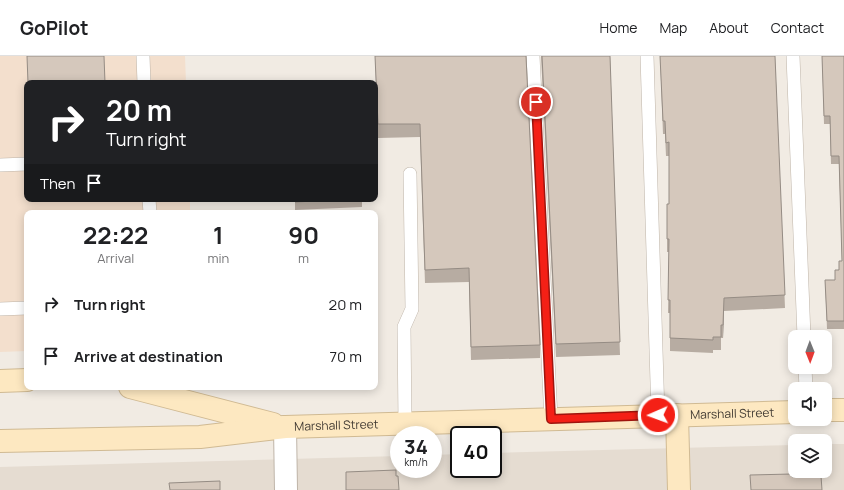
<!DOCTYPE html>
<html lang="en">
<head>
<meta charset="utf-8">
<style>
  body { margin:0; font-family:Manrope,sans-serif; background:#f6f6f6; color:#202124; height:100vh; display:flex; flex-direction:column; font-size:15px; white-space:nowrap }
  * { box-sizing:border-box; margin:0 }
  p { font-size:13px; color:#757577 }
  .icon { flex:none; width:22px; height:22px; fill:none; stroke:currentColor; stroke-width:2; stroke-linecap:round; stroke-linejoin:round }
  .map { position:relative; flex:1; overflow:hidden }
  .details { position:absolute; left:24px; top:154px; width:354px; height:180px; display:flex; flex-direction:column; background:#fff; border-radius:8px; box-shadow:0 2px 10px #0003 }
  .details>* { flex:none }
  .guide { position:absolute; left:24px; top:24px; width:354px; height:122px; border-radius:8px; box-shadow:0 2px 10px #0003; background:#202124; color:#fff; overflow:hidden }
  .needle { width:26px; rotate:179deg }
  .buttons { position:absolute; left:788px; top:274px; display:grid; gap:8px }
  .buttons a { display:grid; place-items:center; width:44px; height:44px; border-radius:8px; background:#fff; box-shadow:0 2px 10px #0003; font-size:20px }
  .speed { position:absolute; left:390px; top:370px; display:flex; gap:8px; font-size:20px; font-weight:700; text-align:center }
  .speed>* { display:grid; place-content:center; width:52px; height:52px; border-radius:50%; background:#fff; box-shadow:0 2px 10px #0003; line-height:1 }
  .speed small { font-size:10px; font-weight:400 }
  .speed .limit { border:2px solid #111; border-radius:6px; background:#fff; color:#111 }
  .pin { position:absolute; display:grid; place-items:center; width:34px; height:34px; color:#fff; margin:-17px; border:2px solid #fff; border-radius:50%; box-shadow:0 1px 4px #0007 }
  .me { position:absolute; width:44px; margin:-22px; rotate:268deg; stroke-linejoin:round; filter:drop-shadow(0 0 3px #0008) }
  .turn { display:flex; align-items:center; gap:14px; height:84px; padding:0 16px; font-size:18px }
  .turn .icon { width:52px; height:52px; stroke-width:2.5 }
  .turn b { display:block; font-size:28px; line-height:34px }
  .then { display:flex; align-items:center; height:38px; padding:0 16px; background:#0003; gap:8px; font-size:15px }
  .eta { display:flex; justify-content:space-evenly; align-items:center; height:68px; text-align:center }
  .eta b { font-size:24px; font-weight:700; line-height:28px }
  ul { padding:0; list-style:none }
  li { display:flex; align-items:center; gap:12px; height:52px; padding:0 16px }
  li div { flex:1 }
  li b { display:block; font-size:15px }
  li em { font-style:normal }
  header { display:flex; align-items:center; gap:24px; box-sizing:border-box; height:56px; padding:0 20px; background:#fff; border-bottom:1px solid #e0e0e0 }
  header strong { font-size:19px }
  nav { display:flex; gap:22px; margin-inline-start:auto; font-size:14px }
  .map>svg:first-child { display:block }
  .residential { fill:#e5dcd1 }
  .commercial { fill:#f3dfcd }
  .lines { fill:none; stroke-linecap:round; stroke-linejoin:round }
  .lane-casing { stroke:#bfb5a9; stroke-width:14 }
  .street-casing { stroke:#bfb5a9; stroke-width:24 }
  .secondary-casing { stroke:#d0ba93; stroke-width:24 }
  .lane { stroke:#fff; stroke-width:13 }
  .street { stroke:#fff; stroke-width:22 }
  .secondary { stroke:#fde8c1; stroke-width:22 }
  .wall { fill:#b7aca2 }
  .shaded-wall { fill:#958c84 }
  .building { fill:#d5c8bc; stroke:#958c84 }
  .route-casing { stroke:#9f150e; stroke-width:10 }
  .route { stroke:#f42016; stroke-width:7 }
  .labels { text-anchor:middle; stroke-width:3; stroke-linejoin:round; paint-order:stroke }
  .street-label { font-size:12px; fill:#423b33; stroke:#fff }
</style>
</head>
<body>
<header>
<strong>GoPilot</strong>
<nav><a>Home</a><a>Map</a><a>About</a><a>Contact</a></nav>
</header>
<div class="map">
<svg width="844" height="434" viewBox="0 0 844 434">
  <rect width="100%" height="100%" fill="#f1ebe3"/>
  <!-- residential -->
  <path class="residential" d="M825 388H844V434H0V411L399 400V413H433V399L459 398V413H493V397L795 389V415H825Z"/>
  <!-- commercial -->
  <path class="commercial" d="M0 0H185L186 27H27V143H190V157H27V295L0 296Z"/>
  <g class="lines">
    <!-- lane casing -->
    <g class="lane-casing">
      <path id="lane" d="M143 0 144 27
        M533 0 551 363
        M647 0 658 359
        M793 0 804 281
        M0 109 27 108
        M149 143 150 157
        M0 253 27 252
        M805 311 806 333
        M405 367 404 271 412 253 410 118"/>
    </g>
    <!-- street casing -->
    <g class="street-casing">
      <path id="street" d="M285 371 286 434"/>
    </g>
    <!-- secondary casing -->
    <g class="secondary-casing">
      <g id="secondary">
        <path d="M0 325 27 324"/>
        <path d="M130 331 273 368"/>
        <path d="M825 354H844"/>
        <path d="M677 359 679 434"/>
        <path id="s1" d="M0 385 200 381 285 371 795 356"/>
      </g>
    </g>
    <!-- lane -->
    <use href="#lane" class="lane"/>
    <!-- street -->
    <use href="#street" class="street"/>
    <!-- secondary -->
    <use href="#secondary" class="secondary"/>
  </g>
  <!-- wall -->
  <path class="wall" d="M375 0H526L540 289V302L471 304 469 226 425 227 420 81 378 82Z
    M541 0H610L620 299 556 301Z
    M660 0H775L785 252 724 255 723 282H721V294H713V297L670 295V257H668L669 196H667V148H669V100H666L665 78H663Z
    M822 0H844V273H827L825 224H835L842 205 839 108H831L830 68H824Z
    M295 143H362V151L295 154Z"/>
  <!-- shaded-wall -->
  <path class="shaded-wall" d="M724 242V255L723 282V269Z"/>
  <!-- building -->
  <path class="building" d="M27 0H104L105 27H28Z
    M375 0H526L540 289 471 291 469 212 425 214 420 68H378Z
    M542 0H610L620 286 556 288Z
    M660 0H775L785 239 724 242 723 269H721V281H713V284L670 282V244H668L669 183H667V148H669V86L666 87 665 65H663Z
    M822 0H844V265H827L825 224H835V214H839V205H842L839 100H831L830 60H824Z
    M295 143H356L295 146Z
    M396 414V420H398L399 434H346V416Z
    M792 418V421L821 420 822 434H751L750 419Z
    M220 425V434H170L169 427Z"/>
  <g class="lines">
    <!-- route casing -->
    <g class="route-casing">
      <path id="route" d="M536 46 551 363 658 359"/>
    </g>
    <!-- route -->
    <use href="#route" class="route"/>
  </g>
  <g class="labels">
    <!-- street labels -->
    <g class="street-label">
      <text dy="4" stroke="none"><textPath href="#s1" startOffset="733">Marshall Street</textPath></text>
      <text dy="4" stroke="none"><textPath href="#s1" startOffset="337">Marshall Street</textPath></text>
    </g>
  </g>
</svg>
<div class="buttons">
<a><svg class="needle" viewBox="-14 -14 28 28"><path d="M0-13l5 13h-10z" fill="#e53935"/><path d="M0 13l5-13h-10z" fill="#757577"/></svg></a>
<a><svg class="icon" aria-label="sound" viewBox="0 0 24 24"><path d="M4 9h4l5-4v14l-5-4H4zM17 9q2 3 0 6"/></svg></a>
<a><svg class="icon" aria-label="layers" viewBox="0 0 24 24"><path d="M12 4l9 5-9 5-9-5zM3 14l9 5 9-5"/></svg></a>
</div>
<div class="speed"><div>34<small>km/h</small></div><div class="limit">40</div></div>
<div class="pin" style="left:536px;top:46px;background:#d93025"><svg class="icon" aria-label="arrive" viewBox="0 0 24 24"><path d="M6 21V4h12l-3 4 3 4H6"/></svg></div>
<svg class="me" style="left:658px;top:359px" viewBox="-20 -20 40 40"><circle r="17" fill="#f42016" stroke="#fff" stroke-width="3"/><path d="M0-11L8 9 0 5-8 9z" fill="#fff"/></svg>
<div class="guide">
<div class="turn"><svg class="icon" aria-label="right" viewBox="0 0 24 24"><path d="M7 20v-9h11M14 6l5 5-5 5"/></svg><div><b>20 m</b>Turn right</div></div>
<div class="then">Then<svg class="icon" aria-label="arrive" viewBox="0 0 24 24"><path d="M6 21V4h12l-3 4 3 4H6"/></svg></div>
</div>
<section class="details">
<div class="eta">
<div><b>22:22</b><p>Arrival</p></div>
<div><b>1</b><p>min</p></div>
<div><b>90</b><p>m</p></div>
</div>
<ul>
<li><svg class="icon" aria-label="right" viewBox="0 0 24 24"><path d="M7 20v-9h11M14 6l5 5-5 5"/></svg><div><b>Turn right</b></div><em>20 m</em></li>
<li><svg class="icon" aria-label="arrive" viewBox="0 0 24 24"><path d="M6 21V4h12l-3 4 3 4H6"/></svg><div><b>Arrive at destination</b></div><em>70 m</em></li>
</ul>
</section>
</div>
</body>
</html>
